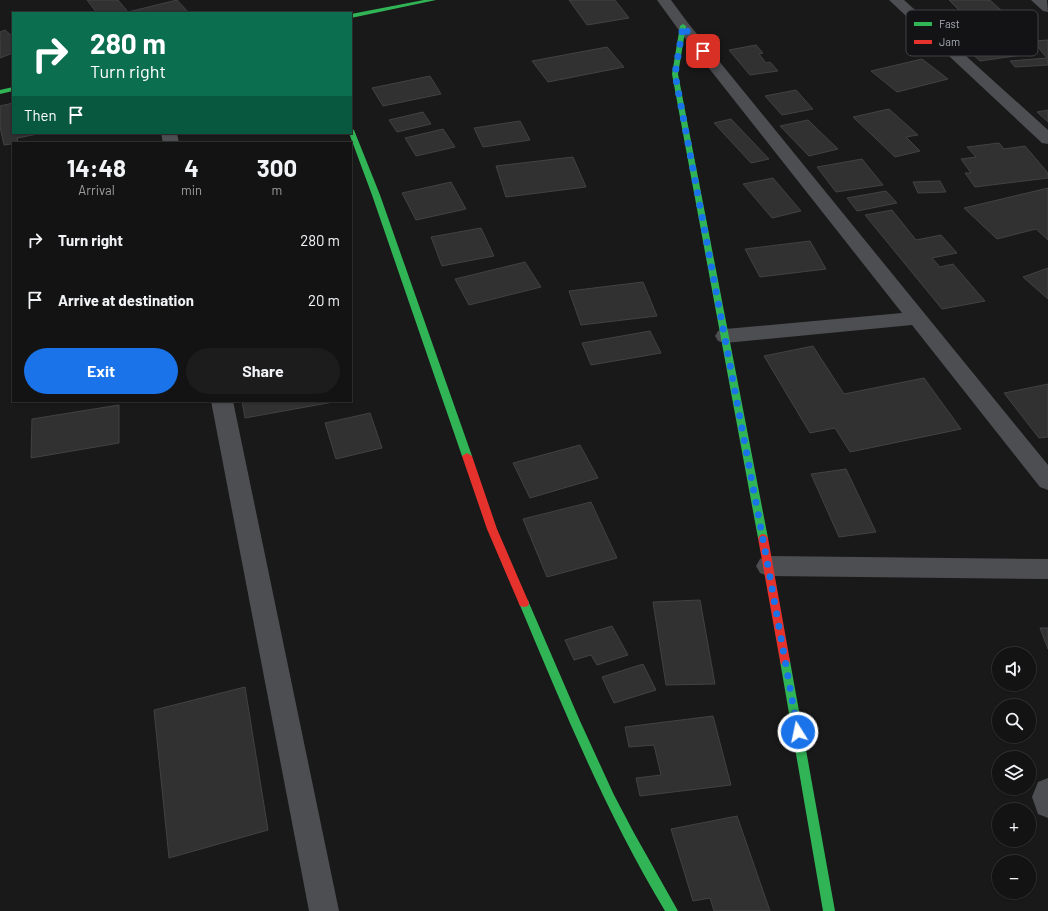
<!DOCTYPE html>
<html lang="en">
<head>
<meta charset="utf-8">
<style>
  body { margin:0; font-family:Barlow,sans-serif; background:#1c1c1c; color:#f1f3f6; height:100vh; display:flex; flex-direction:column; font-size:15px; white-space:nowrap }
  * { box-sizing:border-box; margin:0 }
  p { font-size:13px; color:#9d9ea0 }
  .icon { flex:none; width:22px; height:22px; fill:none; stroke:currentColor; stroke-width:2; stroke-linecap:round; stroke-linejoin:round }
  .map { position:relative; flex:1; overflow:hidden }
  .side { position:absolute; left:12px; top:142px; width:340px; height:260px; display:flex; flex-direction:column; background:#131313; border-radius:0px; box-shadow:0 1px 3px #0004,0 0 0 1px #323233 }
  .side>* { flex:none }
  .top-card { position:absolute; left:12px; top:12px; width:340px; height:122px; border-radius:0px; box-shadow:0 1px 3px #0004,0 0 0 1px #323233; background:#0b6e4f; color:#fff; overflow:hidden }
  .tools { position:absolute; left:992px; top:647px; display:grid; gap:8px }
  .tools a { display:grid; place-items:center; width:44px; height:44px; border-radius:50%; background:#131313; box-shadow:0 1px 3px #0004,0 0 0 1px #323233; font-size:20px }
  .pin { position:absolute; display:grid; place-items:center; width:34px; height:34px; color:#fff; margin:-17px; border-radius:8px; box-shadow:0 2px 6px #0006 }
  .me { position:absolute; width:44px; margin:-22px; rotate:350deg; stroke-linejoin:round; filter:drop-shadow(0 0 3px #0008) }
  .turn { display:flex; align-items:center; gap:14px; height:84px; padding:0 12px; font-size:18px }
  .turn .icon { width:52px; height:52px; stroke-width:2.5 }
  .turn b { display:block; font-size:28px; line-height:34px }
  .then { display:flex; align-items:center; height:38px; padding:0 12px; background:#0003; gap:8px; font-size:15px }
  .eta { display:flex; justify-content:space-evenly; align-items:center; height:68px; text-align:center }
  .eta b { font-size:24px; font-weight:700; line-height:28px }
  .button { display:flex; gap:8px; margin-top:auto; padding:8px 12px }
  .button a { flex:1; height:46px; border-radius:24px; background:#1a73e8; color:#fff; font-size:16px; font-weight:700; line-height:46px; text-align:center }
  .button a+a { background:#1c1c1c; color:#f1f3f6 }
  ul { padding:0; list-style:none }
  li { display:flex; align-items:center; gap:12px; height:60px; padding:0 12px }
  li div { flex:1 }
  li b { display:block; font-size:15px }
  li em { font-style:normal }
  .map>svg:first-child { display:block }
  .building { fill:#313131; stroke:#414245 }
  .lines { fill:none; stroke-linecap:round; stroke-linejoin:round }
  .street { fill:#4d4e52; fill-rule:evenodd }
  .fast { fill:#30b455; fill-rule:evenodd }
  .jam { fill:#e5322d; fill-rule:evenodd }
  .route { stroke:#1a73e8; stroke-width:7; stroke-dasharray:0 12.6 }
  .key { fill:#131315; stroke:#404146; stroke-width:1 }
  .key-label { font-size:11px; fill:#aaadb9 }
</style>
</head>
<body>
<div class="map">
<svg width="1048" height="911" viewBox="0 0 1048 911">
  <rect width="100%" height="100%" fill="#191919"/>
  <!-- building -->
  <path class="building" d="M87 0H118L128 12 177 0 189 13H97Z
    M569 0H615L629 18 587 25Z
    M949 0H990L1002 11 965 16Z
    M5 30 13 37V53L0 58V32Z
    M998 33 1022 55 980 61 956 39Z
    M1048 40V65L1015 67 1010 61 1047 58 1033 41Z
    M756 45 763 53 759 54 766 63 770 62 778 71 750 75 729 50Z
    M607 47 624 67 548 82 532 61Z
    M922 59 948 79 897 92 871 71Z
    M430 76 441 94 383 106 372 88Z
    M796 90 813 109 782 115 765 96Z
    M13 103V133H43L17 138 18 143 4 145 0 127V106Z
    M889 109 918 135 906 137 920 151 895 157 853 117Z
    M1048 110V122L1037 112Z
    M423 112 431 124 397 132 389 120Z
    M731 119 769 159 751 163 714 123Z
    M808 120 838 149 809 156 780 126Z
    M520 121 530 140 483 147 474 128Z
    M443 129 455 147 416 156 405 138Z
    M999 143 1004 149 1025 146 1048 173V178L975 187 965 173H971L961 159 976 157 967 147Z
    M573 157 586 187 506 197 496 166Z
    M862 159 883 185 836 192 817 167Z
    M773 178 801 211 772 218 743 184Z
    M940 181 946 192 918 193 913 182Z
    M451 182 466 209 416 220 402 193Z
    M1048 188V240L1036 229 997 239 964 208Z
    M886 191 897 203 857 211 847 198Z
    M892 210 916 240 941 235 957 253 932 258 940 267 953 264 985 301 942 309 865 215Z
    M481 228 494 256 442 266 431 237Z
    M810 241 826 269 760 277 745 249Z
    M525 262 541 287 469 305 455 279Z
    M1048 268V299L1023 277Z
    M643 282 657 316 581 325 569 291Z
    M650 331 661 353 591 365 582 343Z
    M813 346 844 394 924 378 961 429 850 452 835 428 810 433 764 356Z
    M1048 384V437L1039 438 1004 393Z
    M242 401H339L245 418Z
    M119 405V443L31 458 32 419Z
    M370 413 382 448 336 459 325 423Z
    M580 445 598 478 530 498 513 463Z
    M846 469 876 532 839 537 811 474Z
    M591 502 617 558 547 577 523 519Z
    M700 600 715 684 666 685 653 602Z
    M612 626 628 655 597 665 591 655 574 660 565 640Z
    M1040 628H1048V649Z
    M643 664 656 690 614 703 602 677Z
    M245 687 268 830 169 858 154 710Z
    M713 716 731 785 640 796 636 778 661 775 654 745 629 747 625 727Z
    M737 816 770 911H714L710 898 693 901 671 829Z"/>
  <g class="lines">
    <!-- street -->
    <path class="street" d="M657 0H671L688 23 1048 465V490L1040 487 912 325 725 343 718 341 715 336 718 331 725 329 902 313 678 29Z
      M889 0H904L1048 130V144L1042 143Z
      M1031 0H1047L1048 12 1043 11Z
      M161 133H177L179 143H163Z
      M211 401H233L339 911H309Z
      M768 556 1048 559V579L768 576 760 573 756 566 760 559Z
      M1048 778V818L1038 814 1032 797 1038 782Z"/>
    <!-- fast -->
    <path class="fast" d="M424 0H436L351 18V14Z
      M683 24 686 26 678 74 768 538 766 541H760L758 538 672 74 680 26Z
      M13 87V91L0 94V90Z
      M351 128 354 130 380 195 472 456 470 458 467 459 462 456 372 195 349 133H351Z
      M524 599 528 600 529 603 580 721 614 795 634 833 678 911H665C606 813 563 708 519 603L520 600Z
      M785 656 789 658 790 661 835 911H823L780 661 781 658Z"/>
    <!-- jam -->
    <path class="jam" d="M467 453 472 456 497 529 529 603 528 606 524 607 520 606 487 529 462 456Z
      M763 534 766 535 768 538 790 661 789 664 785 666 781 664 780 661 758 538 760 535Z"/>
  </g>
  <g class="lines">
    <!-- route -->
    <path class="route" d="M703 51 683 26 675 74 768 566 798 732"/>
  </g>
  <!-- legend -->
  <rect x="906" y="10" width="132" height="46" rx="6" class="key"/>
  <rect x="914" y="22" width="18" height="4" fill="#30b455"/>
  <rect x="914" y="40" width="18" height="4" fill="#e5322d"/>
  <g class="key-label">
    <text x="939" y="28">Fast</text>
    <text x="939" y="46">Jam</text>
  </g>
</svg>
<div class="tools">
<a><svg class="icon" aria-label="sound" viewBox="0 0 24 24"><path d="M4 9h4l5-4v14l-5-4H4zM17 9q2 3 0 6"/></svg></a>
<a><svg class="icon" aria-label="search" viewBox="0 0 24 24"><circle cx="10" cy="10" r="6"/><path d="M15 15l6 6"/></svg></a>
<a><svg class="icon" aria-label="layers" viewBox="0 0 24 24"><path d="M12 4l9 5-9 5-9-5zM3 14l9 5 9-5"/></svg></a>
<a>+</a>
<a>−</a>
</div>
<div class="pin" style="left:703px;top:51px;background:#d93025"><svg class="icon" aria-label="arrive" viewBox="0 0 24 24"><path d="M6 21V4h12l-3 4 3 4H6"/></svg></div>
<svg class="me" style="left:798px;top:732px" viewBox="-20 -20 40 40"><circle r="17" fill="#1a73e8" stroke="#fff" stroke-width="3"/><path d="M0-11L8 9 0 5-8 9z" fill="#fff"/></svg>
<div class="top-card">
<div class="turn"><svg class="icon" aria-label="right" viewBox="0 0 24 24"><path d="M7 20v-9h11M14 6l5 5-5 5"/></svg><div><b>280 m</b>Turn right</div></div>
<div class="then">Then<svg class="icon" aria-label="arrive" viewBox="0 0 24 24"><path d="M6 21V4h12l-3 4 3 4H6"/></svg></div>
</div>
<section class="side">
<div class="eta">
<div><b>14:48</b><p>Arrival</p></div>
<div><b>4</b><p>min</p></div>
<div><b>300</b><p>m</p></div>
</div>
<ul>
<li><svg class="icon" aria-label="right" viewBox="0 0 24 24"><path d="M7 20v-9h11M14 6l5 5-5 5"/></svg><div><b>Turn right</b></div><em>280 m</em></li>
<li><svg class="icon" aria-label="arrive" viewBox="0 0 24 24"><path d="M6 21V4h12l-3 4 3 4H6"/></svg><div><b>Arrive at destination</b></div><em>20 m</em></li>
</ul>
<div class="button"><a>Exit</a><a>Share</a></div>
</section>
</div>
</body>
</html>
